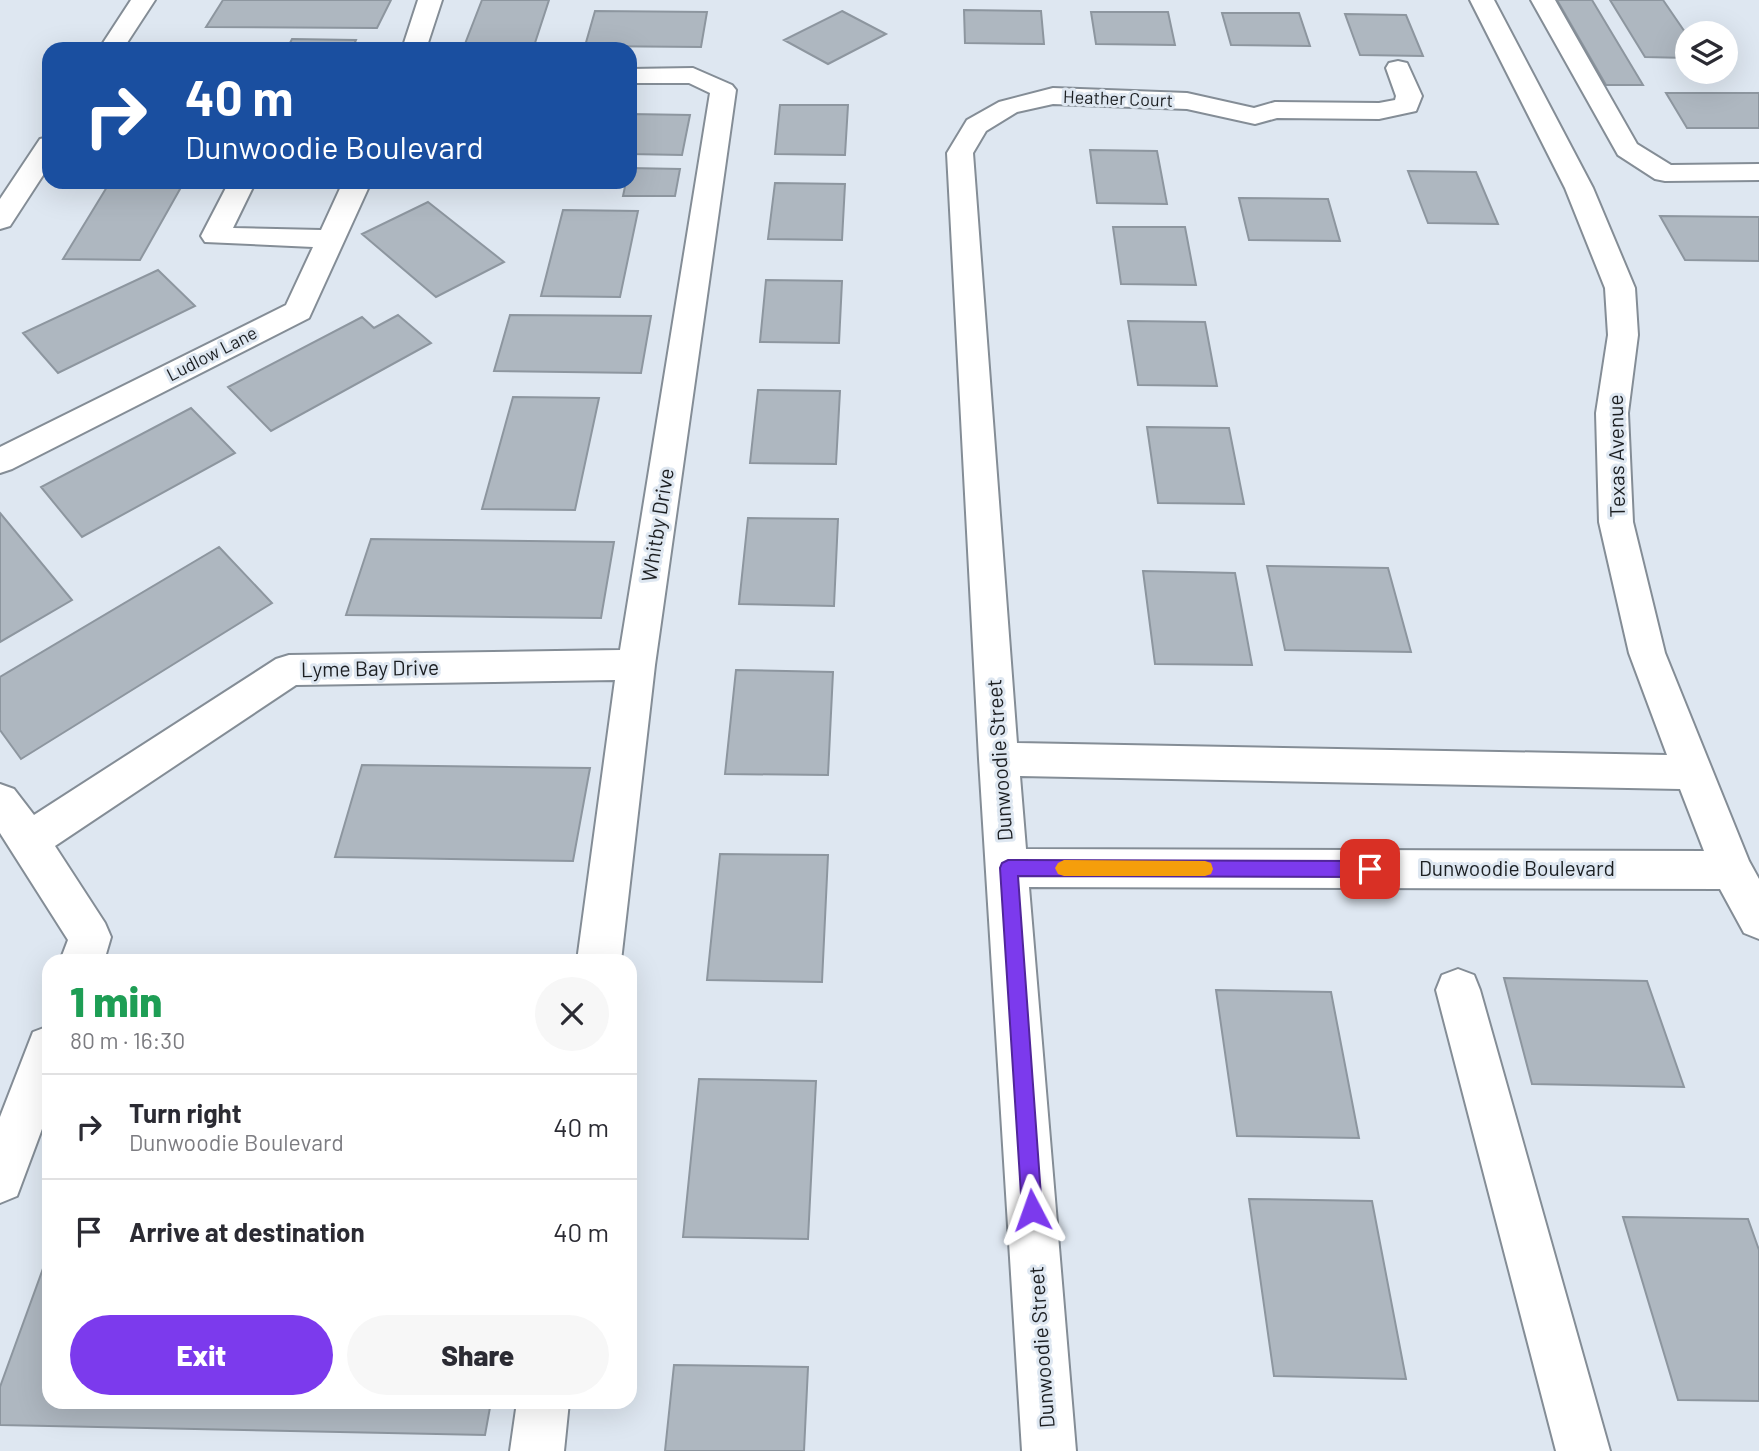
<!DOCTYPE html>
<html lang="en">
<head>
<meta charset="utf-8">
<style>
  body { margin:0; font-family:Barlow,sans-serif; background:#f7f7f7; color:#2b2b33; height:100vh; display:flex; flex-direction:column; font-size:26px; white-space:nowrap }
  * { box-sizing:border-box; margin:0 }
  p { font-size:23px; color:#7c7c81 }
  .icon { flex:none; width:38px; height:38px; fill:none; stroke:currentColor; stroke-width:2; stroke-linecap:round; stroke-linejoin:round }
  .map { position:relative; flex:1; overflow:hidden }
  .panel { position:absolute; left:42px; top:954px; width:595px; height:455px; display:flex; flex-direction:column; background:#fff; border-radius:21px; box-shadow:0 7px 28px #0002 }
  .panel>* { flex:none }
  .guide { position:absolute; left:42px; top:42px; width:595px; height:147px; border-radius:21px; box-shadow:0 7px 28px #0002; background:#1a4fa0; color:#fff; overflow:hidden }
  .buttons { position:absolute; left:1675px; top:21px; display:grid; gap:14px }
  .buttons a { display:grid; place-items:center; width:63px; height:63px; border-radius:50%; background:#fff; box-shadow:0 7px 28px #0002; font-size:35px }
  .pin { position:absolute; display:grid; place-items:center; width:60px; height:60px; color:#fff; margin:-30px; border-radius:14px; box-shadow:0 4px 10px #0006 }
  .me { position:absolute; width:77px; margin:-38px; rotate:356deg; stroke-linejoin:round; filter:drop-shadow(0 0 5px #0008) }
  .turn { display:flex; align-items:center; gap:24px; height:147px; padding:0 28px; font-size:32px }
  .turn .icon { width:91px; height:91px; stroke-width:2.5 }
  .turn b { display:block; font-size:49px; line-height:60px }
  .round { display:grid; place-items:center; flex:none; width:74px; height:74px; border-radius:37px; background:#f7f7f7 }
  .headline { display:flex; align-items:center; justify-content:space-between; height:119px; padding:0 28px }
  h1 { font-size:42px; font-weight:800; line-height:52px; color:#1e9e55 }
  .primary-button { display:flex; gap:14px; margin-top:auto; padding:14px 28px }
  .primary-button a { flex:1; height:80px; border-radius:42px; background:#7c3aed; color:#fff; font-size:28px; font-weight:800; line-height:80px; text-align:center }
  .primary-button a+a { background:#f7f7f7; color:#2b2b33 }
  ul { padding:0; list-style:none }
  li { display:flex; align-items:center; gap:21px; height:105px; padding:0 28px; border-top:2px solid #e1e1e2 }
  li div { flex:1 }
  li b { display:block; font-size:26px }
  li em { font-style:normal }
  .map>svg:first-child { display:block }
  .building { fill:#aeb7c0; stroke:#8d969f; stroke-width:2 }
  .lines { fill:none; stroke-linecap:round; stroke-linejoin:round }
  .minor-casing { stroke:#848d96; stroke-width:4 }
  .minor { fill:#fff; fill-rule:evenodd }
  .route { fill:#7c3aed; stroke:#51269a; stroke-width:2 }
  .slow { fill:#f59e0b }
  .labels { text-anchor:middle; stroke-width:6; stroke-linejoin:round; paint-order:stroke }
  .far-street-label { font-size:18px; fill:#1c1f22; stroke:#dee7f1 }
  .street-label { font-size:21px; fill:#1c1f22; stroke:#dee7f1 }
</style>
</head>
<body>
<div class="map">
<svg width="1759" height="1451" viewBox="0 0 1759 1451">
  <rect width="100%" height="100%" fill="#dee7f1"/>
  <!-- building -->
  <path class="building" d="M223 0H391L377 28 206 27Z
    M482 0H549L533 49H463Z
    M1557 0H1592L1643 85H1606Z
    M1610 0H1663L1687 35V58L1645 57Z
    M964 10 1041 11 1044 44 965 43Z
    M595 11 707 12 701 47 585 46Z
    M842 11 886 34 828 64 784 40Z
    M1091 12H1168L1175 45 1096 44Z
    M1222 13H1299L1310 46 1231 45Z
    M1345 14 1406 15 1423 56 1360 55Z
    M292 39 356 40 352 49H287Z
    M1666 93H1759V128H1687Z
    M780 105H848L845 155 775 154Z
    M630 114 690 115 682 155 630 154Z
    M1090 150 1157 151 1167 204 1097 203Z
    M630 168 680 169 675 196H623L626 182H630Z
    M1408 171 1476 172 1498 224 1428 223Z
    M110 182H184L140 260 63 259Z
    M775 183 845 184 842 240 768 239Z
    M1239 198 1328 199 1340 241 1249 240Z
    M428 202 504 262 436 297 362 234Z
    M563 210 638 211 620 297 541 296Z
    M1660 216 1759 217V261L1685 260Z
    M1113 227H1185L1196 285 1121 284Z
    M158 270 195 306 58 373 23 333Z
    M766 280 842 281 839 343 760 342Z
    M398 315 431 343 271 431 228 387 362 317 374 328Z
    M510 315 651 316 641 373 494 371Z
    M1128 321 1205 322 1217 386 1138 385Z
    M758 390 840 391 836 464 750 463Z
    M513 397 599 398 575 510 482 509Z
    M191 408 235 453 82 537 41 487Z
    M1147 427 1229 428 1244 504 1158 503Z
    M0 513 72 600 0 642Z
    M748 518 838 519 834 606 739 604Z
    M371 539 614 542 601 618 346 615Z
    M219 547 272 603 21 759 0 730V677Z
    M1267 566 1388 568 1411 652 1285 650Z
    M1143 571 1235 573 1252 665 1155 664Z
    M736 670 833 672 828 775 725 774Z
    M362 765 590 768 573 861 335 857Z
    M720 854 828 855 822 982 707 980Z
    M1504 978 1647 981 1684 1087 1532 1084Z
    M1216 990 1331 992 1359 1138 1237 1136Z
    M699 1079 816 1081 808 1239 683 1237Z
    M1249 1199 1372 1201 1406 1379 1274 1376Z
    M1623 1217 1748 1219 1759 1250V1401L1678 1400Z
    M45 1263H49V1402H491L485 1435 0 1425V1387Z
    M674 1365 808 1367 804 1451H665Z"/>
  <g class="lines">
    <!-- minor casing -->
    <g class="minor-casing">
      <path id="minor" d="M131 0H155L123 49H99Z
        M418 0H442L426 49H402Z
        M1470 0H1494L1593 188 1635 288 1638 335 1628 413 1633 522 1665 653 1749 861 1759 879V939L1744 933 1720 889 1029 887 1076 1451H1022L979 759 947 153 967 120 999 102 1053 88 1187 93 1254 108 1275 102 1379 103 1395 100 1396 96 1386 68 1389 63 1398 61 1407 63 1422 96 1416 111 1379 119 1277 118 1255 124 1187 109 1053 104 1017 112 986 131 973 153 1017 743 1667 755 1629 653 1599 522 1596 413 1608 335 1605 288 1565 188ZM1020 776 1680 789 1704 851 1026 849Z
        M1531 0H1555L1637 144 1671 165 1759 164V180L1665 181 1655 179 1618 155Z
        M693 68 732 85 736 90 655 665 621 961H577L615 680 296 685 55 846 105 923 111 937 104 961H60L68 940 0 833V784L14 789 34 815 276 659 289 655 620 650 710 93 689 83H630V69Z
        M49 137V166L10 226 0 229V199L40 139Z
        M229 182H249L253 187 233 228 321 230 343 182H371L309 318 12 469 0 473V447L286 305 313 247 205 242 201 236Z
        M1458 969 1474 975 1480 990 1610 1451H1556L1436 990 1442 975Z
        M49 1026V1110L17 1196 0 1203V1117L33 1032Z
        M517 1402H569L564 1451H510Z"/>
    </g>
    <!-- minor -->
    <use href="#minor" class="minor"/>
  </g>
  <!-- route -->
  <path class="route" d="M1008 860 1370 861 1376 863 1378 869 1376 874 1370 877 1018 876 1042 1210 1039 1218 1032 1221 1025 1218 1022 1210 1000 868 1002 863Z"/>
  <!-- slow -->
  <path class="slow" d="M1064 860 1205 861 1211 863 1213 869 1211 874 1205 876H1064L1058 874 1055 868 1058 863Z"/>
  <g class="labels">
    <!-- far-street labels -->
    <g class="far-street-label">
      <text transform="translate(1118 99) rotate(2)" y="6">Heather Court</text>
      <text transform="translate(212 354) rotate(-27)" y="6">Ludlow Lane</text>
    </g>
    <!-- street labels -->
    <g class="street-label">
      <text transform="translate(1617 456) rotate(-91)" y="7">Texas Avenue</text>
      <text transform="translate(658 525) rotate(-81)" y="7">Whitby Drive</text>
      <text transform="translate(370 669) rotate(-1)" y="7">Lyme Bay Drive</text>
      <text transform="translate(1000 760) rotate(-94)" y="7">Dunwoodie Street</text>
      <text x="1517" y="876">Dunwoodie Boulevard</text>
      <text transform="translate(1042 1347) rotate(-94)" y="7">Dunwoodie Street</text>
    </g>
  </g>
</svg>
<div class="buttons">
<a><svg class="icon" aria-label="layers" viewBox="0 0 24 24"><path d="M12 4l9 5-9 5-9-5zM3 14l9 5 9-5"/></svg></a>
</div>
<div class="pin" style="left:1370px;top:869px;background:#d93025"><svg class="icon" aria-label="arrive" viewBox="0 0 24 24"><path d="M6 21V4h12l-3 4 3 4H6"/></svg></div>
<svg class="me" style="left:1032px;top:1210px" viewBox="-20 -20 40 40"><path d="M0-17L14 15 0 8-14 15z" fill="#7c3aed" stroke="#fff" stroke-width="4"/></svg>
<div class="guide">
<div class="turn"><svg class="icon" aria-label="right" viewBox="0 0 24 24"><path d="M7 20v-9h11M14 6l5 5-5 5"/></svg><div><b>40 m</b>Dunwoodie Boulevard</div></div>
</div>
<section class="panel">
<div class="headline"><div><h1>1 min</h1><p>80 m · 16:30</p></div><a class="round"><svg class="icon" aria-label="close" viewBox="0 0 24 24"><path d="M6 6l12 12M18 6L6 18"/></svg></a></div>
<ul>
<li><svg class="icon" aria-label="right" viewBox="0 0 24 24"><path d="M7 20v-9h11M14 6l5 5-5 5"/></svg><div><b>Turn right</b><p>Dunwoodie Boulevard</p></div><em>40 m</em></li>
<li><svg class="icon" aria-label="arrive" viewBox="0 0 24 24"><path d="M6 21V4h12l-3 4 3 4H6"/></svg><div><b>Arrive at destination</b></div><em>40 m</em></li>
</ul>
<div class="primary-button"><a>Exit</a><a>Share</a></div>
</section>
</div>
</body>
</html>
